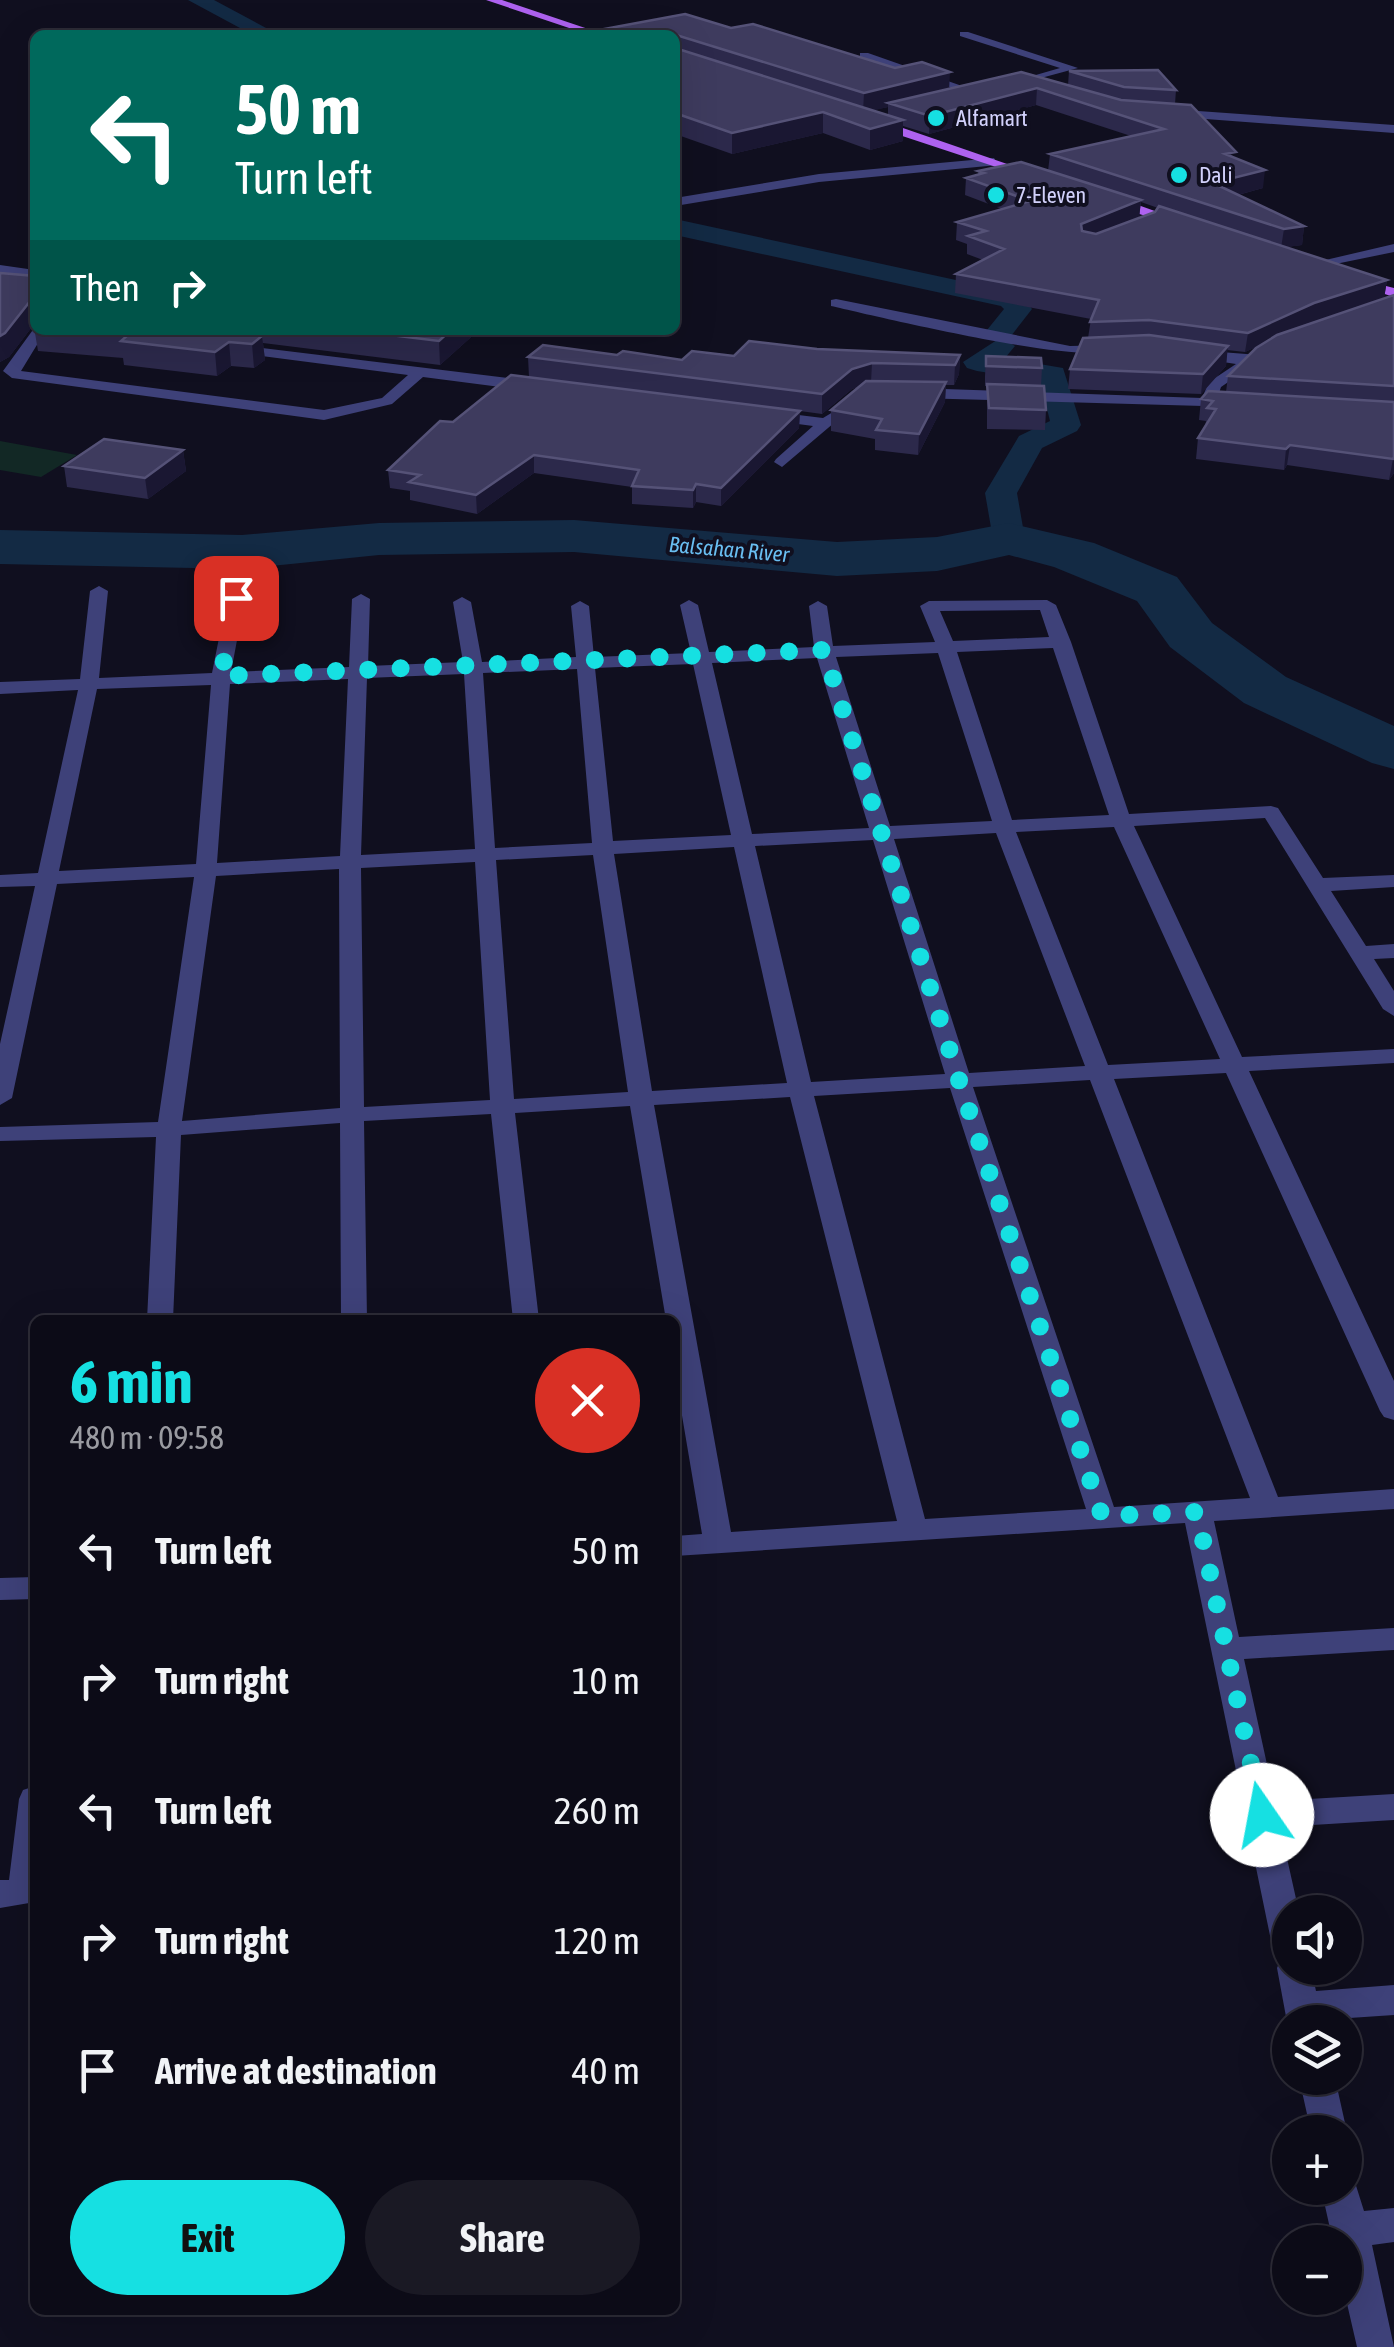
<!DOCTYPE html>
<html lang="en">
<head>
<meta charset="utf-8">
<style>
  body { margin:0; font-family:"Asap Condensed",sans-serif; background:#1a1924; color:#f1f3f6; height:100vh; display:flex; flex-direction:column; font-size:38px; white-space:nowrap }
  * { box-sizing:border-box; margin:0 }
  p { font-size:32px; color:#9a9ba1 }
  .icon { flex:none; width:55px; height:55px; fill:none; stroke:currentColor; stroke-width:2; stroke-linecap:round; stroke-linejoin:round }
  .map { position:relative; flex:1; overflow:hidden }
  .details { position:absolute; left:30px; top:1315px; width:650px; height:1000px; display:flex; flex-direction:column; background:#0c0b17; border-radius:15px; box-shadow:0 10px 40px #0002,0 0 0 2px #2c2b36 }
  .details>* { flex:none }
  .banner { position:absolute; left:30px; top:30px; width:650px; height:305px; border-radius:15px; box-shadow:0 10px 40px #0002,0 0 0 2px #2c2b36; background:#00695c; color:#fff; overflow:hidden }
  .controls { position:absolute; left:1272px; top:1895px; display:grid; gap:20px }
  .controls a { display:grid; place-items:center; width:90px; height:90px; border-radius:50%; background:#0c0b17; box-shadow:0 10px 40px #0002,0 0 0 2px #2c2b36; font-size:50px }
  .pin { position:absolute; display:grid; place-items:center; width:85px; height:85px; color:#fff; margin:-42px; border-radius:20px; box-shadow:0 5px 15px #0006 }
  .me { position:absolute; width:110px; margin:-55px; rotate:348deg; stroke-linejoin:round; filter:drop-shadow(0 0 8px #0008) }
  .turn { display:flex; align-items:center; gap:35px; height:210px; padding:0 40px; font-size:45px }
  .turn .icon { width:130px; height:130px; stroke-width:2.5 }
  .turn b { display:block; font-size:70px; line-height:85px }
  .then { display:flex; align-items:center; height:95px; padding:0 40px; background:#0003; gap:20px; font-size:38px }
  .round { display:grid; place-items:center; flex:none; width:105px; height:105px; border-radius:52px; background:#1a1924 }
  .summary { display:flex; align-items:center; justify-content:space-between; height:170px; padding:0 40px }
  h1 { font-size:60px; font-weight:700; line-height:75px; color:#16e0e2 }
  .cta { display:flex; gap:20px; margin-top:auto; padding:20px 40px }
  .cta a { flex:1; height:115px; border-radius:60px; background:#16e0e2; color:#111; font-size:40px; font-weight:700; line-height:115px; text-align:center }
  .cta a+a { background:#1a1924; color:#f1f3f6 }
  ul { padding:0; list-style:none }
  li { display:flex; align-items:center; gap:30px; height:130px; padding:0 40px }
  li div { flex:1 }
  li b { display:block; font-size:38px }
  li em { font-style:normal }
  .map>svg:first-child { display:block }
  .green { fill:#122825 }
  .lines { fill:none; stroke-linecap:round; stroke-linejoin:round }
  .canal { fill:#132a44; fill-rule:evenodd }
  .river { fill:#132a44; fill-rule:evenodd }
  .minor { fill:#3e4179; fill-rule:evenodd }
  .major { fill:#ae62f0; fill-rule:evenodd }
  .wall { fill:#2c294b; fill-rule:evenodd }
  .shaded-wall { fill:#1a1732 }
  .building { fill:#3e3b5e; stroke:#555277; stroke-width:2.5 }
  .route { stroke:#16e0e2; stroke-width:18; stroke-dasharray:0 32.4 }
  .poi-dot { fill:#16e0e2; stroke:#100f1f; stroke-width:4 }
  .labels { text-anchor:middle; stroke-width:8; stroke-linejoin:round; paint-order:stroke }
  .far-poi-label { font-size:22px; fill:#d2d1fb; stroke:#100f1f; text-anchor:start }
  .far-water-label { font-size:22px; font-style:italic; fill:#69bef1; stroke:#100f1f }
</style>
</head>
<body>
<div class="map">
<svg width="1394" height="2347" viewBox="0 0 1394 2347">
  <rect width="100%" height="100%" fill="#100f1f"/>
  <!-- green -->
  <path class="green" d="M0 441 77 455 41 477 0 470Z"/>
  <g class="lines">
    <!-- canal -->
    <path class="canal" d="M188 0H214L279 35H253Z
      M675 219 1020 294 1032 309 1011 336 1002 338 1015 346 1005 358 1063 368 1081 425 1077 431 1042 448 1017 493 1025 539 1020 546H998L993 539 985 493 1019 436 1050 421 1040 381 977 371 967 368 963 362 1000 338 987 330 1004 309 1001 306 675 235Z"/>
    <!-- river -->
    <path class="river" d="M574 520 837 542 937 537 1009 523 1094 543 1177 577 1212 623 1286 677 1394 726V769L1372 763 1244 703 1170 647 1137 601 1054 567 1009 555 937 571 837 576 574 552 379 555 242 569 0 564V530L242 535 379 523Z"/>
    <!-- minor -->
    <path class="minor" d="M960 32H968L1078 68 1008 87V83L1060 68 960 36Z
      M860 53H868L982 93 972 95 860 57Z
      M1170 109 1394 125V133L1166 116Z
      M994 158 998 165 819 182 675 206V198L819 174Z
      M1394 244V252L1311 269 1304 265Z
      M0 265 35 270V278L0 273Z
      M836 299 1070 346 1111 345 1118 349C1090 368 875 316 831 306V300Z
      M35 327V330H46L21 371 324 410 382 398 408 375 230 352 223 348 230 344 532 381 540 386 532 391 423 377 392 404 324 420 12 378 3 371Z
      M1195 350 1259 355V361L1221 387 1217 399 1239 401V407L915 398 907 393 915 388 1202 398 1209 382 1236 364 1190 357V351Z
      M766 411 823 418 833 412 841 417 782 467 774 462 776 459 813 426 760 419 758 416Z
      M99 586 108 591 99 678 212 673 227 598 236 593 245 598 231 672 349 667 352 599 361 594 370 599 368 666 463 662 453 602 462 597 471 602 482 662 576 657 571 606 580 601 589 606 594 657 691 653 680 605 689 600 698 605 709 652 814 647 809 606 818 601 827 606 833 646 935 642 920 606 929 601 1047 600 1056 605 1071 642 1129 814 1271 806 1278 808 1323 878 1394 875V887L1331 891 1366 946 1394 944V958L1374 959 1394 991V1016L1383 1009 1265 818 1134 826 1242 1057 1394 1049V1063L1249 1071 1394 1381V1420L1384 1417 1380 1411 1226 1073 1114 1079 1278 1497 1394 1489V1509L1214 1521 1239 1637 1394 1628V1650L1244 1659 1275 1801 1394 1794V1820L1280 1827 1299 1912H1290V1968H1311L1316 1991 1394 1985V2015L1290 2022V2028L1287 2022 1277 1968 1280 1961 1273 1950 1185 1523 675 1556V1536L702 1534 675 1374V1320H666L630 1106 515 1113 539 1320H513L491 1114 364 1121 367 1320H341L340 1123 181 1135 173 1320H147L156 1137 0 1141V1127L158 1122 194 877 57 884 12 1098 0 1105V1044L35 886 0 887V875L38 873 78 690 0 694V682L80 679 90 591ZM1040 610 1049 637 953 641 940 611ZM1053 648 1109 815 1012 820 957 652ZM938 653 992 821 890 826 836 657ZM817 658 869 828 752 834 712 663ZM693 664 731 835 613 841 595 668ZM577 669 592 843 495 848 483 673ZM464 674 475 849 361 855 367 678ZM348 679 340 856 217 863 230 684ZM211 685 196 864 59 871 97 689ZM1114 827 1220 1059 1108 1065 1016 832ZM996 833 1085 1066 969 1073 894 839ZM873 840 945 1074 811 1082 755 846ZM734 847 787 1083 652 1091 614 854ZM593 855 628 1092 514 1099 496 860ZM475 862 490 1100 364 1107 361 868ZM339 869 340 1108 182 1121 216 876ZM1090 1080 1250 1498 1114 1507 973 1087ZM950 1088 1086 1509 925 1519 814 1096ZM790 1097 897 1521 731 1532 654 1105Z
      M35 1577V1599L0 1600V1578Z
      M35 1786V1902L0 1908V1880H9L19 1799 23 1790Z
      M1299 2078H1335L1347 2132 1345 2137V2132H1311Z
      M1345 2173 1353 2176 1364 2211 1394 2208V2242L1372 2245 1394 2347H1357L1345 2295V2242H1333L1321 2188H1345Z"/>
    <!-- major -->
    <path class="major" d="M486 0H502L606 35H590Z
      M866 118H874L1042 176 1032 179 866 124Z
      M1103 196H1113L1191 224 1179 227 1103 202Z
      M1350 277 1394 288V297L1350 283Z"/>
  </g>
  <!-- wall -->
  <path class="wall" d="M731 28 949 89 1068 85 1069 71 1176 90 1175 104 1235 158 1263 188 1238 195 1304 226 1302 245 1285 247 1387 280 1384 298 1394 295V473L1389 480 1287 465 1284 470 1196 459 1198 438 1205 427 1206 421 1199 420 1201 399 1226 392 1228 376 1258 346 1245 352 1227 350 1226 366 1201 394 1068 389 1070 369 1088 338 1091 319 955 293 956 274 983 260 967 254V244L956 240 957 222 1002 209 965 195 966 178 978 175V171H1048L1050 154 1131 136 1036 105 929 134 903 126V141L870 150 823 133 732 154 675 134V35H572ZM888 107V115L873 110ZM1141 202 1158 208 1155 212 1139 218Z
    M0 273 35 276V323L9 357 0 362Z
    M35 326V330H479L440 365 263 343 265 360 254 368 231 366 217 376 124 365 123 358 38 351 34 327Z
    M817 349 960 355 959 374 954 385H946L945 402 918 455 875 450V439L831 431V410L861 386 852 389 822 414 800 411 799 428 721 506 696 502 693 508 632 504V487L534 473 477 514 410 500V491L390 488 388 470 453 422 529 377 528 357 617 355 682 360Z
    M986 356 1042 368 1041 386 1046 410 1045 430 987 429V386H985V376Z
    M183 450 186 471 148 499 67 487 64 466Z"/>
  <!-- shaded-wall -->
  <path class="shaded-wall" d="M950 72 949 91 888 103V107L863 113 864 93Z
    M1037 88 1036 105 929 134 930 116Z
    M823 112V133L732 154V133Z
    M903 120V141L870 150V129Z
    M1265 170 1263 188 1211 202 1213 183Z
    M1141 200 1139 218 1080 243 1081 224Z
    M1304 226 1302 245 1281 248 1284 229Z
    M1387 280 1384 299 1312 322 1245 352 1248 333 1314 303Z
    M31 300 35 323 9 357 0 362V336Z
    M451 330H479L440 365 439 341Z
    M262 336 265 360 254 368 252 344Z
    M229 342 231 366 217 376 215 352Z
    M1228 346 1226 366 1201 394 1203 374Z
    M960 355 959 374 954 385 955 365Z
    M872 363 871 382 852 389 822 414V394L852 369Z
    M946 382 945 402 918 455 919 434Z
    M800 411 799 428 721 506V488Z
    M1290 445 1287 465 1284 470 1286 449Z
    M183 450 186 471 148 499 145 478Z
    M534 455V473L477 514 476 495Z
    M1394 457V473L1389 480 1393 459Z
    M696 484V502L693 508V490Z"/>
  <!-- building -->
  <path class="building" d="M685 14 731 28 753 24 895 68 922 62 950 72 864 93 673 34 572 35Z
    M675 48 903 120 870 129 823 112 732 133 675 113Z
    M1158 70 1176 90 1124 87 1069 71Z
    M1021 72 1121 100 1191 105 1236 152 1225 154 1265 170 1213 183 1304 226 1284 229 1050 154 1164 129 1037 88 930 116 888 103Z
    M1021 162 1141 200 1081 224 1082 231 1096 234 1155 212 1159 206 1387 280 1314 303 1248 333 1149 320 1090 322 1099 300 956 274 1004 249 968 236 986 231 957 222 1030 201 966 178 984 173 978 171Z
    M0 273 35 276V301L31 300 5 333 0 336Z
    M1394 295V386L1228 376 1256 348 1277 335Z
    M70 330H213L262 336 252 344 229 342 215 352 121 341 128 335Z
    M349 330H451L439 341Z
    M1149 335 1228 346 1203 374 1070 369 1083 338Z
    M749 341 817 349 960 355 955 365 872 363 852 369 822 394 528 357 543 345 617 355 623 351 682 360 692 351 734 356Z
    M986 356 1041 358 1042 368 986 366Z
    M511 375 800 411 721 488 696 484 693 490 632 486 639 470 534 455 476 495 409 482 420 475 388 470 440 421 453 422Z
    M866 381 946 382 919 434 876 430 882 419 831 410Z
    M987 384 1044 386 1046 410 989 408Z
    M1208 391 1394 402V457L1393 459 1290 445 1286 449 1198 438 1216 409 1207 408 1213 401 1201 399Z
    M104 439 183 450 145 478 64 466Z"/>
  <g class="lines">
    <!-- route -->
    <path class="route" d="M236 598 221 676 824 650 959 1080 1102 1516 1197 1512 1262 1815"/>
  </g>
  <!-- markers -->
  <g class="poi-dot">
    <circle cx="936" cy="118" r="10"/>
    <circle cx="1179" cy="175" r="10"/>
    <circle cx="996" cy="195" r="10"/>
  </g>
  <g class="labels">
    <!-- far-poi labels -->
    <g class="far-poi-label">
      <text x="956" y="126">Alfamart</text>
      <text x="1199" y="183">Dali</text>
      <text x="1016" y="203">7-Eleven</text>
    </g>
    <!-- far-water labels -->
    <g class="far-water-label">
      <text transform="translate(729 549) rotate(5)" y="8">Balsahan River</text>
    </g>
  </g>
</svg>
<div class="controls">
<a><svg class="icon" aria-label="sound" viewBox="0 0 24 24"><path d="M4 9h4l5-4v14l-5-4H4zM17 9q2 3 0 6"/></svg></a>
<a><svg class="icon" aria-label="layers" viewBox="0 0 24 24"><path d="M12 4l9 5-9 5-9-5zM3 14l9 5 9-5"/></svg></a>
<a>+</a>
<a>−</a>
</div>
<div class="pin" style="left:236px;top:598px;background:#d93025"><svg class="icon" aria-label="arrive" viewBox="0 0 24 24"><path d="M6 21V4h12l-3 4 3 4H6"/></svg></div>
<svg class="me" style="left:1262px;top:1815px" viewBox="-20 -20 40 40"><circle r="19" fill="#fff"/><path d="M0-13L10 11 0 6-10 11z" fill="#16e0e2"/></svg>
<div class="banner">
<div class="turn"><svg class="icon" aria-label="left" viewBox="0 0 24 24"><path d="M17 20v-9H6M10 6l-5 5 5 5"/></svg><div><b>50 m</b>Turn left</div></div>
<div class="then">Then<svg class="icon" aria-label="right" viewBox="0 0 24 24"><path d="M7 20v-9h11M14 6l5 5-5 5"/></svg></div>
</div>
<section class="details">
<div class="summary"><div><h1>6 min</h1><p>480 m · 09:58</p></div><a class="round" style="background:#d93025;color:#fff"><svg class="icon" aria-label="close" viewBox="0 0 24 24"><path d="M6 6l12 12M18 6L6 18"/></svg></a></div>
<ul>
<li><svg class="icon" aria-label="left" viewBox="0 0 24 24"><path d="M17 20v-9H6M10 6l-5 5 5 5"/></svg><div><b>Turn left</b></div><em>50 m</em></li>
<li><svg class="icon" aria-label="right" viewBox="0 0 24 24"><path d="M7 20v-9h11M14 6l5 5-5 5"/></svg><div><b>Turn right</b></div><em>10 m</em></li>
<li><svg class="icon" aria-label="left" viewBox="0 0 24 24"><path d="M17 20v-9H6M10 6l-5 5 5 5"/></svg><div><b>Turn left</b></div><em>260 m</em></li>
<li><svg class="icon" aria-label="right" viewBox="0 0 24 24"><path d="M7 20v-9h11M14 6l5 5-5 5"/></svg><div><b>Turn right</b></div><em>120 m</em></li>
<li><svg class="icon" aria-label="arrive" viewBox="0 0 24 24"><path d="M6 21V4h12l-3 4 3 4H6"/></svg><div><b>Arrive at destination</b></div><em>40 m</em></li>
</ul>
<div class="cta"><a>Exit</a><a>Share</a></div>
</section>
</div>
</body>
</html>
